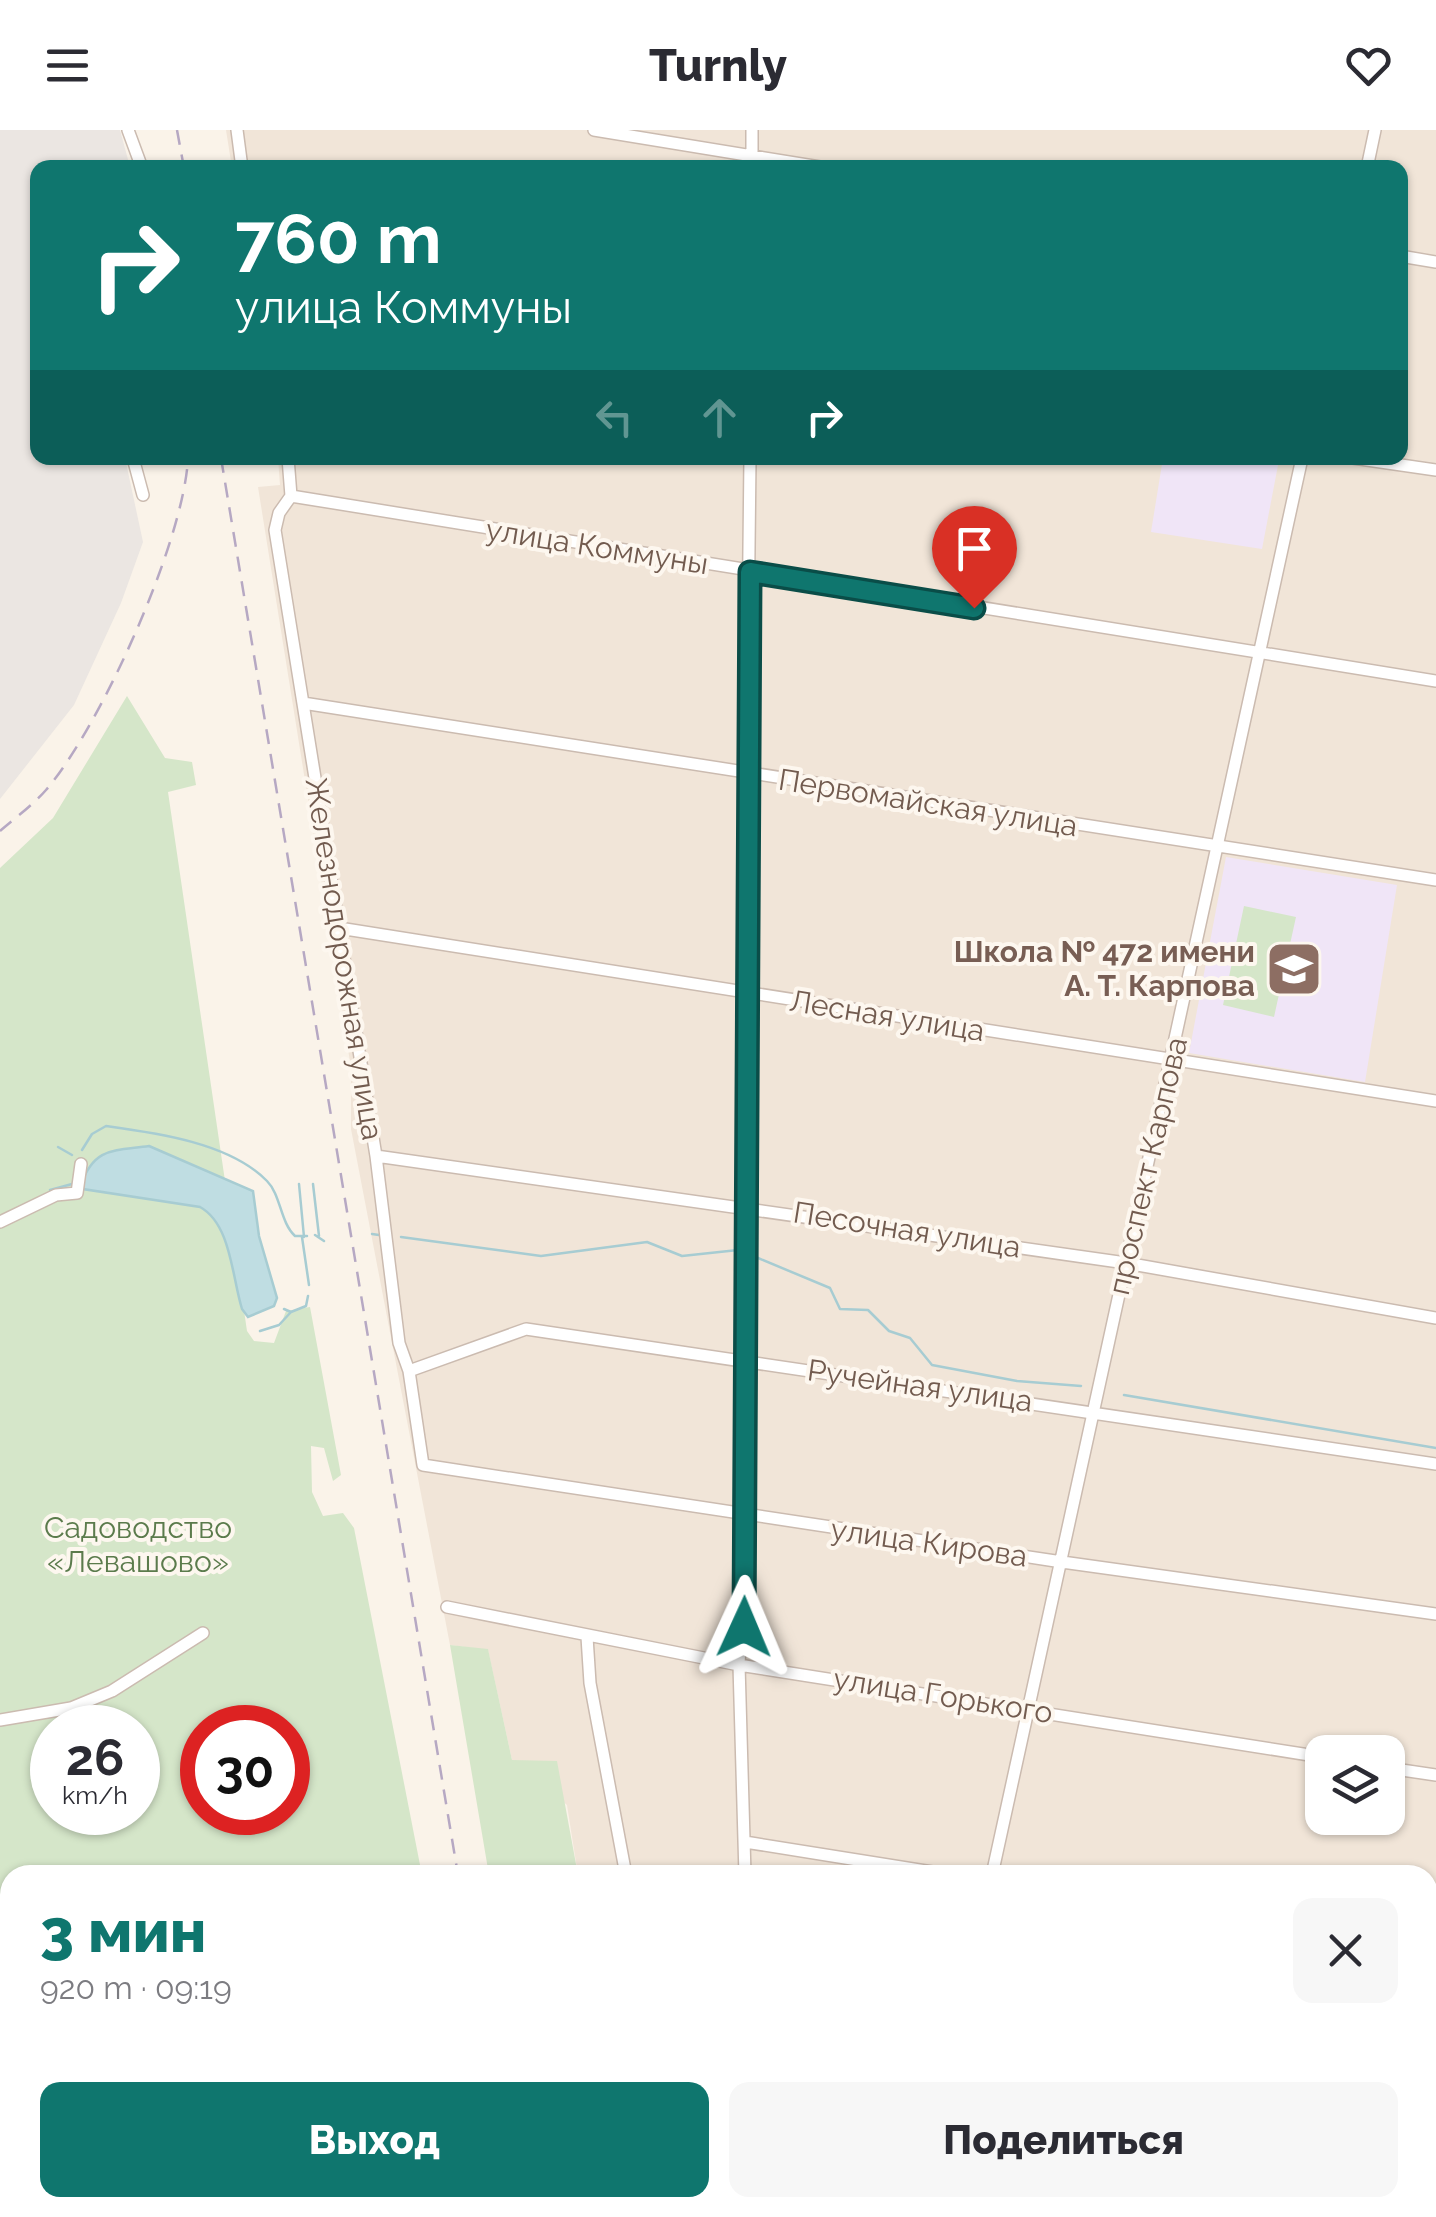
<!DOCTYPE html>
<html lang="ru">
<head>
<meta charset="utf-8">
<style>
  body { margin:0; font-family:Raleway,sans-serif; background:#f7f7f7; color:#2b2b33; height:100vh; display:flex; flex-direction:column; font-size:38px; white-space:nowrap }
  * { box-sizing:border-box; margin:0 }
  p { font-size:32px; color:#7c7c81 }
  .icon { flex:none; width:55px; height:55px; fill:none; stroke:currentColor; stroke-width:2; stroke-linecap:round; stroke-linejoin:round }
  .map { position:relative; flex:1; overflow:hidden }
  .details { position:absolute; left:0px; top:1735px; width:1438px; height:352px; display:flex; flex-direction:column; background:#fff; border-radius:30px 30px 0 0; box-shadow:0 2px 8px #0004 }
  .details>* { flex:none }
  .banner { position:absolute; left:30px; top:30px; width:1378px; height:305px; border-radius:20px; box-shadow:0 2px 8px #0004; background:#0f766e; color:#fff; overflow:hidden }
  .tools { position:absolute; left:1305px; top:1605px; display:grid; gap:20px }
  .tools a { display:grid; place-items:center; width:100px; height:100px; border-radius:20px; background:#fff; box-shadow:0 2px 8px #0004; font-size:50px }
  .speed { position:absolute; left:30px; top:1575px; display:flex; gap:20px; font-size:50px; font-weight:700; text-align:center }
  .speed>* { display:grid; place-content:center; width:130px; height:130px; border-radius:50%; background:#fff; box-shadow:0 2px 8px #0004; line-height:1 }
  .speed small { font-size:25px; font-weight:400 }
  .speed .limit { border:15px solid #d22; background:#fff; color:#111 }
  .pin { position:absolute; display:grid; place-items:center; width:85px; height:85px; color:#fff; margin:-102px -42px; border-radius:50% 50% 50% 0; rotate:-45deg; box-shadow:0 0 10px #0007 }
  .pin .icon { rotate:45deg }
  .me { position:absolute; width:110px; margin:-55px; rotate:1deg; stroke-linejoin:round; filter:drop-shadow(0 0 8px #0008) }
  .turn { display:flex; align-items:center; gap:35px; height:210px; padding:0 40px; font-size:45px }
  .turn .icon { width:130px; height:130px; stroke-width:2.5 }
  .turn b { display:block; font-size:70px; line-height:85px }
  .lanes { display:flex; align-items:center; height:95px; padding:0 40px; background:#0003; justify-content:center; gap:50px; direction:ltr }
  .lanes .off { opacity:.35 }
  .round { display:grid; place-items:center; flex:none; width:105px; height:105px; border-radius:20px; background:#f7f7f7 }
  .summary { display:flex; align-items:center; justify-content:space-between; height:170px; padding:0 40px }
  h1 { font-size:60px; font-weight:800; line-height:75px; color:#0f766e }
  .primary-button { display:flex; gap:20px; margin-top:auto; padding:20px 40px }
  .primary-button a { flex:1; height:115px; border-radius:20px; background:#0f766e; color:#fff; font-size:40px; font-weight:800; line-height:115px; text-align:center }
  .primary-button a+a { background:#f7f7f7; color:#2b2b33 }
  header { display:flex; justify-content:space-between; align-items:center; height:130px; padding:0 40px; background:#fff; font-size:45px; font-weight:800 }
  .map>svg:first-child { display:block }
  .residential { fill:#f1e5d8; fill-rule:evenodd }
  .industrial { fill:#ebe6e2 }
  .education { fill:#f0e5f7 }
  .green { fill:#d5e6c9; fill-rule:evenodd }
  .water { fill:#bfdde2; stroke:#a7ccd2; stroke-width:2.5 }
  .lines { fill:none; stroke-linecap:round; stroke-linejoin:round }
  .stream { stroke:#a7ccd2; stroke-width:2.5 }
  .minor-casing { stroke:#cbbbb0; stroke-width:14 }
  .minor { stroke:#fff; stroke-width:11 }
  .rail { stroke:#b6a8c3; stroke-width:2.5; stroke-dasharray:15 10; stroke-linecap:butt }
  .route-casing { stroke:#0a4d48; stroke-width:25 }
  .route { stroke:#0f766e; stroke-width:18 }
  .labels { text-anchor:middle; stroke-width:8; stroke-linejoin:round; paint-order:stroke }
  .street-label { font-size:30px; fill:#725b4f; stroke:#fdf7ef }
  .education-label { font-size:30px; font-weight:bold; fill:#785e54; stroke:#fdf7ef; text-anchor:end }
  .park-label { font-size:30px; fill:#5b7b4c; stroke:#fdf7ef }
</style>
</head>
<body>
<header><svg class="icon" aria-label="menu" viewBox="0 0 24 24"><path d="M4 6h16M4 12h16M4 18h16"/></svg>Turnly<svg class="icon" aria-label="heart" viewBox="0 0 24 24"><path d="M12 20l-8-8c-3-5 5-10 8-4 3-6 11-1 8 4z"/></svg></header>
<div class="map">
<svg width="1436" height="2087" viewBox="0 0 1436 2087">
  <rect width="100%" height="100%" fill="#faf3e9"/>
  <!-- residential -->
  <path class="residential" d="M226 0H1436V2087H988L984 2078H1428V1745H578L567 1675 512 1630 488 1520 450 1515 351 999V938L258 357 280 355 278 328H1400V38H232ZM1322 1622H1388V1688H1322Z"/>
  <!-- industrial -->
  <path class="industrial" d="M0 0H120L130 37 38 38V328H125L143 412 121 473 74 575 0 669Z"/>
  <!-- education -->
  <path class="education" d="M1163 328 1279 330 1262 419 1151 402Z
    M1226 727 1397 755 1365 952 1189 923Z"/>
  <!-- green -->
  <path class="green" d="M127 566 165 628 192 632 196 655 168 662 247 1201 254 1211 274 1213 286 1181 310 1177 341 1345 333 1351 324 1318 311 1316 312 1362 323 1386 343 1383 354 1398 422 1745H10V1931L0 1933V738L53 688ZM52 1598H138V1682H52ZM202 1598H288V1682H202Z
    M1244 776 1296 787 1274 887 1223 875Z
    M450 1515 488 1519 512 1630 557 1631 578 1745H489Z
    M0 1950 10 2019V2078H19L20 2087H0Z
    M30 2078H346L348 2087H31Z
    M349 2078H466L463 2087H350Z
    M546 2078H909V2087H548Z"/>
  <!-- water -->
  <path class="water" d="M149 1016 253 1061 259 1106 277 1168 274 1176 248 1187 242 1179C232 1147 231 1094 200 1077L83 1059 81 1054C95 1017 113 1021 149 1016Z"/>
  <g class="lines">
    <!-- stream -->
    <path class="stream" d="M58 1017 72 1025
      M82 1020 92 1004 106 996C157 1003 230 1013 267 1051 281 1065 280 1092 295 1106H307
      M299 1054 304 1107
      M313 1054 319 1106
      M50 1060 72 1054
      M372 1104 379 1105
      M315 1105 324 1111
      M302 1107 309 1155
      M401 1107 541 1126 647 1112 682 1126 738 1120
      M758 1128 830 1158 840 1179 868 1180 889 1201 910 1208 932 1235 1017 1251 1081 1256
      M284 1179 291 1182 306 1176 308 1166
      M260 1201 279 1195 291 1182
      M1124 1265 1436 1318
      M833 2078 838 2087"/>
    <!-- minor casing -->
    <g class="minor-casing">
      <path id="minor" d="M128 0 142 38
        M237 0 242 38
        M594 0 826 38
        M752 38V0
        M1367 38 1375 0
        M1400 126 1436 132
        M133 328 143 365
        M288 328 291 366 279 383 275 400 376 1026 399 1213 409 1241 423 1335 1062 1432 1436 1484
        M1353 328 1436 340
        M291 366 1436 551
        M303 573 1436 750
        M339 798 1436 971
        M376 1026 1126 1133 1436 1188
        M0 1092 56 1065 77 1063 81 1034
        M409 1241 526 1199 1436 1334
        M447 1477 739 1535 1322 1627
        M587 1507 590 1553 626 1745
        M0 1590 71 1578 112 1561 203 1503
        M1388 1638 1436 1645
        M745 1712 951 1745
        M745 1745 739 1535 746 1386 744 864 750 328
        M992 1745 1302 328
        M1123 2087 1124 2078
        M1252 2087 1254 2078"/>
    </g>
    <!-- minor -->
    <use href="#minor" class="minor"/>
    <!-- rail -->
    <path class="rail" d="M177 0 184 38
      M221 328 458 1745
      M0 701C15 688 33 675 46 660 101 596 184 411 188 328
      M514 2078 516 2087"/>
  </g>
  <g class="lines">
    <!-- route casing -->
    <g class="route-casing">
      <path id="route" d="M744 1497 750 442 974 478"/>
    </g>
    <!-- route -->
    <use href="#route" class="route"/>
  </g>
  <!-- icons -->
  <defs>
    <g id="school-square" transform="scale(2.875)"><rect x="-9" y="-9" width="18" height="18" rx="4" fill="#8d6e63" stroke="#fdf7ef"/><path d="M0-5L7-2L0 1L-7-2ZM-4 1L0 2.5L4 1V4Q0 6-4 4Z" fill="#fff"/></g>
  </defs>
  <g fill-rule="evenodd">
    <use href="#school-square" x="1294" y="839"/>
  </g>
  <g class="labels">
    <!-- street labels -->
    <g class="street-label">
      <text transform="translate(597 417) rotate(9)" y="10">улица Коммуны</text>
      <text transform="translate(928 673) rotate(9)" y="10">Первомайская улица</text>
      <text transform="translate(344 829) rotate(81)" y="10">Железнодорожная улица</text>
      <text transform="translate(887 886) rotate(9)" y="10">Лесная улица</text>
      <text transform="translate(1148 1036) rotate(-77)" y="10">проспект Карпова</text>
      <text transform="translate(907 1100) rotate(9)" y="10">Песочная улица</text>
      <text transform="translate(920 1256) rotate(8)" y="10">Ручейная улица</text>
      <text transform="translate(929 1413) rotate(8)" y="10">улица Кирова</text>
      <text transform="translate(943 1566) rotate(9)" y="10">улица Горького</text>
    </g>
    <!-- education labels -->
    <g class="education-label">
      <text x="1255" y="832">Школа № 472 имени<tspan x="1255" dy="34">А. Т. Карпова</tspan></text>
    </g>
    <!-- park labels -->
    <g class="park-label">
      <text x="138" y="1408">Садоводство<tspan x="138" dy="34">«Левашово»</tspan></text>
    </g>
  </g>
</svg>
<div class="tools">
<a><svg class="icon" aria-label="layers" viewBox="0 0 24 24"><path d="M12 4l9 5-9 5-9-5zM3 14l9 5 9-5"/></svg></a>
</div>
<div class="speed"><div>26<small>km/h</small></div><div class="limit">30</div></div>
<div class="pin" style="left:974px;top:478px;background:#d93025"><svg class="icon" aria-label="arrive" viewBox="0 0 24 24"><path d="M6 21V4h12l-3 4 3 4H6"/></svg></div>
<svg class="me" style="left:744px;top:1497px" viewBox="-20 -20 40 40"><path d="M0-17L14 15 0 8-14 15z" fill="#0f766e" stroke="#fff" stroke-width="4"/></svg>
<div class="banner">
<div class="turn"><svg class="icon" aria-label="right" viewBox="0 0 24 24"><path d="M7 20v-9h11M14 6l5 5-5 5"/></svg><div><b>760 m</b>улица Коммуны</div></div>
<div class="lanes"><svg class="icon off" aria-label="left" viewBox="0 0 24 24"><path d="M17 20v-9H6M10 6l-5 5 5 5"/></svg><svg class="icon off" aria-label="ahead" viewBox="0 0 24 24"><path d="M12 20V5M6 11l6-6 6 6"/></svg><svg class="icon" aria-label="right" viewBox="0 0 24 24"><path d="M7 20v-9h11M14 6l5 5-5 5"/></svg></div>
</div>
<section class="details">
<div class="summary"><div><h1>3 мин</h1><p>920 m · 09:19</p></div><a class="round"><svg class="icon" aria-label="close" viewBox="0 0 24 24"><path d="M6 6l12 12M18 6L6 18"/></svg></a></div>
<div class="primary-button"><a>Выход</a><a>Поделиться</a></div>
</section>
</div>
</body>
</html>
